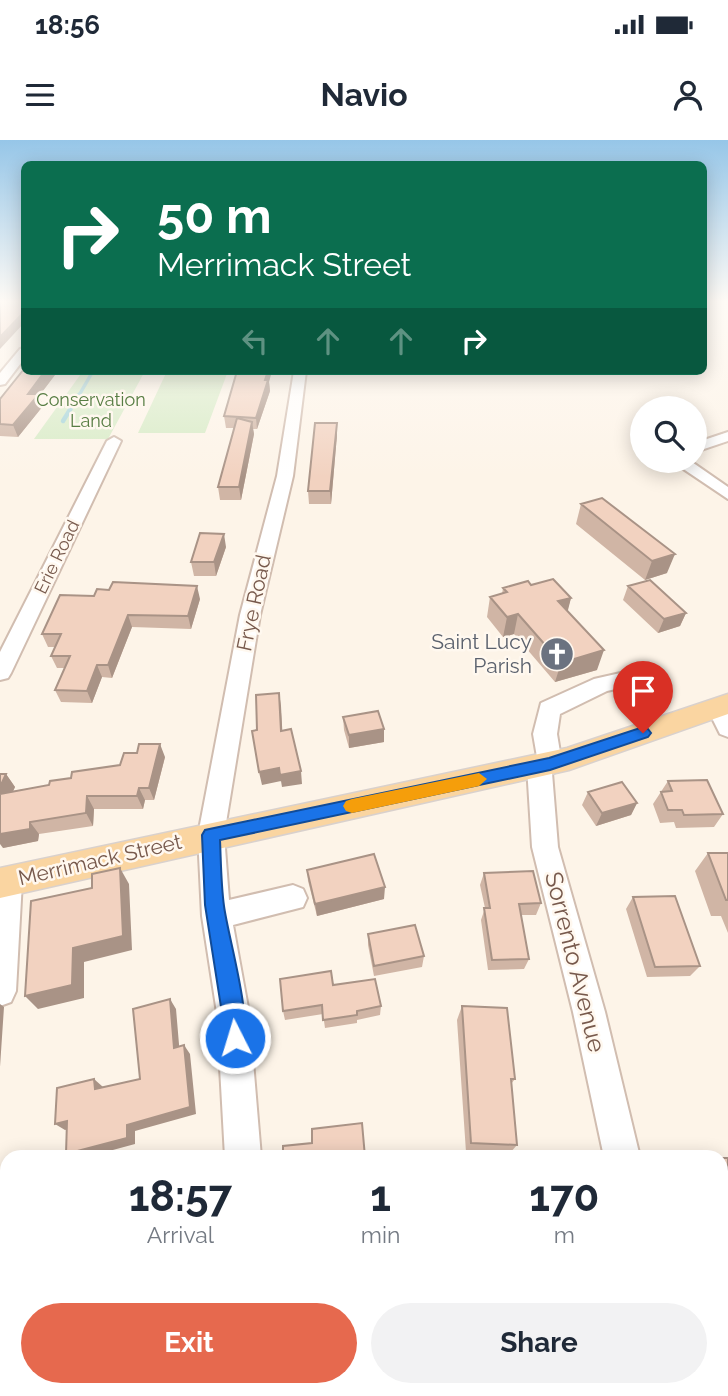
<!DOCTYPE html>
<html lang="en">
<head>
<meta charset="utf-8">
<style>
  body { margin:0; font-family:Raleway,sans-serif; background:#f2f2f3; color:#1f2937; height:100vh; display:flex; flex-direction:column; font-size:26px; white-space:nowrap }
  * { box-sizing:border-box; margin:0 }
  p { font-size:23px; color:#747a83 }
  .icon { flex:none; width:38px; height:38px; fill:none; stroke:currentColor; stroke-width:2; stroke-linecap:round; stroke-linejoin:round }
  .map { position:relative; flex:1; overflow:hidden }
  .side { position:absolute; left:0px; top:1010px; width:728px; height:247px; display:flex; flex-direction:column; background:#fff; border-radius:21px 21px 0 0; box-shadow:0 4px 18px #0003 }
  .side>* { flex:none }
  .hud { position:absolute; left:21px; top:21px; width:686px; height:214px; border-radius:10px; box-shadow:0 4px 18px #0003; background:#0b6e4f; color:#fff; overflow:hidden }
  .fabs { position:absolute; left:630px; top:256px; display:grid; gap:14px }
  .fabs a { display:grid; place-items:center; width:77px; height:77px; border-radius:50%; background:#fff; box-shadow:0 4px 18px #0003; font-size:35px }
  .pin { position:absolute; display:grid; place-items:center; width:60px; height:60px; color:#fff; margin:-72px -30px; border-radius:50% 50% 50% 0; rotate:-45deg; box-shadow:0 0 7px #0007 }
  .pin .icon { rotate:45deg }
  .me { position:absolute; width:77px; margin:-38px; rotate:355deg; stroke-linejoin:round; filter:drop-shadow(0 0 5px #0008) }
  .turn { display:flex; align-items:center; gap:24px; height:147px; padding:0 21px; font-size:32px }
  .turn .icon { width:91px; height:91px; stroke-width:2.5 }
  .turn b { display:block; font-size:49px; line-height:60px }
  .lanes { display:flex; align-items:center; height:66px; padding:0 21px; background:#0003; justify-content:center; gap:35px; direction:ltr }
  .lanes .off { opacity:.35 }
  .eta { display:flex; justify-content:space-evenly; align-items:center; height:119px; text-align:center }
  .eta b { font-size:42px; font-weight:700; line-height:49px }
  .action { display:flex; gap:14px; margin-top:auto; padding:14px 21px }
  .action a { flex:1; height:80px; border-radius:42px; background:#e6694e; color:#fff; font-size:28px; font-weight:700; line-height:80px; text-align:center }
  .action a+a { background:#f2f2f3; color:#1f2937 }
  .status { display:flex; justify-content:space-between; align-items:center; height:49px; padding:0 35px; background:#fff; direction:ltr }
  .status svg { height:19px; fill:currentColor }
  header { display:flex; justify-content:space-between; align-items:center; height:91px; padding:0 21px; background:#fff; font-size:32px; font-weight:700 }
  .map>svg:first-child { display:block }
  .green { fill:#d7ebc6 }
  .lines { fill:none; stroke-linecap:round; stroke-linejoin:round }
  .stream-far1 { stroke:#a2d3d9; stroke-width:3.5 }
  .stream { stroke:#a2d3d9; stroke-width:4.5 }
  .minor-casing { stroke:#d1bdb0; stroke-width:4 }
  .major-casing { stroke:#d9d1cd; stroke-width:3 }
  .minor { fill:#fff; fill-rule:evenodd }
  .major { fill:#fad5a1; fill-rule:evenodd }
  .wall { fill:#d0b5a5 }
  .shaded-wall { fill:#a99386 }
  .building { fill:#f2d2c0; stroke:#a99386; stroke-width:2 }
  .route { fill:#1a73e8; stroke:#114b97; stroke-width:2 }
  .slow { fill:#f59e0b }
  .labels { text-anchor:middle; stroke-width:5; stroke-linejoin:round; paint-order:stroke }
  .far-park-label { font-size:18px; fill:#577d43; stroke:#fff8ef }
  .far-street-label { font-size:18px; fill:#77594c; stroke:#fff8ef }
  .street-label { font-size:21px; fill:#77594c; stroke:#fff8ef }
  .worship-label { font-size:21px; fill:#5b616d; stroke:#fff8ef; text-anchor:end }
  .near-street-label { font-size:24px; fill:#77594c; stroke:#fff8ef }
</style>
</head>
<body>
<div class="status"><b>18:56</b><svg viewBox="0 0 49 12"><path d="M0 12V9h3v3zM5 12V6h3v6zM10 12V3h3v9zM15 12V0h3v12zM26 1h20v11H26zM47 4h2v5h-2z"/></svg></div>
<header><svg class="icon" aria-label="menu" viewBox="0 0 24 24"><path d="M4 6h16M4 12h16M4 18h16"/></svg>Navio<svg class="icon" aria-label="person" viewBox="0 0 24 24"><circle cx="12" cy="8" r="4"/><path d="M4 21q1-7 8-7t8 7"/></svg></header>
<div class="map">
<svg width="728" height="1256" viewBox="0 0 728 1256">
  <rect width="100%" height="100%" fill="#fdf4e8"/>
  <!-- green -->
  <path class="green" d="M83 231H145L108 299H34Z
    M167 231H228L205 293H138Z"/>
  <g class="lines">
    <!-- stream-far1 -->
    <path class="stream-far1" d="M78 257 93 231"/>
    <!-- stream -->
    <path class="stream" d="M63 281 79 255"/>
    <!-- minor casing -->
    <g class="minor-casing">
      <path id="minor" d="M24 208V219L5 244 0 245V233L20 209Z
        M294 231H306L293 336 260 475 224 695 229 760 293 745 303 749 307 758 303 767 233 785 249 873 261 1017H225L217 873 202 776 198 695 240 475 277 336Z
        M728 292V301L695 312V303Z
        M114 297 121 301 11 533 8 538 0 540V512L107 301Z
        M670 320H689L728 347V359Z
        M647 527 655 530 658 535 655 540 607 551 560 574 557 594 562 624 559 631 552 633 558 707 605 872 640 1017H604L573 872 532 707 527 626 530 619 537 617 533 594 541 563 594 539Z
        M718 560 728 566V597L720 594 707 568 710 562Z
        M8 729 18 732 22 741 16 851 11 862 0 866V732Z
        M7 1084V1122L0 1124V1086Z
        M224 1250H266L265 1256H223Z
        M653 1250H695L696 1256H654Z"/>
    </g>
    <!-- major casing -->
    <g class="major-casing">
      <path id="major" d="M728 554V574L569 630 0 758V728L567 608Z"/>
    </g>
    <!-- minor -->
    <use href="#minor" class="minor"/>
    <!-- major -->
    <use href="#major" class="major"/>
  </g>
  <!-- wall -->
  <path class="wall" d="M24 231H58L39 256 43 266 18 297 0 296V259Z
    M269 242 270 251 257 289H253L254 294 241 360H220L218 347 234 288H226L224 276Z
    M337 295 331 364H309L308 351Z
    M602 358 667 433 645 440 576 384 581 364Z
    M226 407 216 436H194L191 422Z
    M531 445 571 458 567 471 597 530 555 542 514 494 503 497 487 477 490 457 502 454 503 448Z
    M628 446 686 473 680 486 658 493 623 460Z
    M200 459 191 489 132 487 112 538 102 537 92 563 61 562 55 550 65 528H57L51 516 55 507H48L42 494Z
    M343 577 384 602 349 608 344 590Z
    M165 617 154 660H145L143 669H94L93 686 39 694 38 701 3 708 6 634 15 647 13 651 49 645 71 638 120 625Z
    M668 641 723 674 714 687 676 688 674 682 660 683 653 664Z
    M588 652 637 663 631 675 596 686 582 665Z
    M708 713H728V793L721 776H711L695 731Z
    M307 730 384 759 317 776 308 741Z
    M484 733 541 763 536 775H521L529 819 524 829 488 830 481 780 485 768 480 745Z
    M633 757 700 826 690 836 647 837 626 769Z
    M368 794 424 816 422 827 374 836 368 805Z
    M333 845 381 866 380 875 357 880V883L325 888 323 874 285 880 283 871Z
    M462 866 515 939 511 944 517 1005 510 1013 466 1012 457 880Z
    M721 1018H728V1167L721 1140Z
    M539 1250H607L608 1256H540Z"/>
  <!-- shaded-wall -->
  <path class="shaded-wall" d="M24 172V183L0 209V197Z
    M45 231H58L39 256 43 266 18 297 13 285 28 254Z
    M268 231H272L269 242 270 251 257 289 256 278Z
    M252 282 254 294 241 360 239 347Z
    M337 283V295L331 364 330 351Z
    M224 394 226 407 216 436 214 422Z
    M675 414 667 433 645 440 652 421Z
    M197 446 200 459 191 489 188 476Z
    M571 458 566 478 558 461Z
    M686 473 680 486 658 493 664 479Z
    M518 474 514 494 503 497 507 477Z
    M128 475 132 487 112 538 108 525Z
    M604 510 597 530 555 542 561 523Z
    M97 525 102 537 92 563 87 551Z
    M279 553 281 566 283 604 281 591Z
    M384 589V602L349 608V595Z
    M160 604 165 617 154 660 149 648Z
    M279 628 281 641 262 645 259 632Z
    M301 631 302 644 282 647 280 635Z
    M6 634 15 647 6 667 0 659V647Z
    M139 648 145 660 143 669 137 656Z
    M87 656 94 669 93 686 86 673Z
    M637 663 631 675 596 686 602 673Z
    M30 682 39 694 38 701 3 708 0 704V694Z
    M120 728 129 744 132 810 84 822V858L38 869 25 856 73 808Z
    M385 747 384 759 317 776 315 764Z
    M170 859 176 869 180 916 174 908Z
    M0 864 4 867 0 927Z
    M184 905 190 914 196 974 135 991V1004L87 1017H72L66 1014 127 985Z
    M94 939 103 947 104 957 95 949Z
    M67 981 77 987 65 990 55 984Z
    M4 1199 0 1223V1200Z
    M194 1250H201L200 1256H194Z"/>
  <!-- building -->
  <path class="building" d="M0 161H24V172L0 197Z
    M24 229V231H45L28 254H39L13 285 0 284V259Z
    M237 231H268L265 240H268L256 278 224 276Z
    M237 278 252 282 239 347H218Z
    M315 283H337L330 351H308Z
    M602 358 675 414 652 421 581 364Z
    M200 393 224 394 214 422H191Z
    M553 439 571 458 558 461 604 510 561 523 518 474 507 477 490 457 507 452 503 448 528 441 531 445Z
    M650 440 686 473 664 479 628 446Z
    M113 442 197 446 188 476 128 475 108 525H97L87 551 55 550 70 516H51L61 494H42L60 455 94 456 97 449 109 450Z
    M279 553 281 591 291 589 301 631 280 635 279 628 259 632 252 591 257 590 256 555Z
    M378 571 384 589 349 595 343 577Z
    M139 604H160L149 648H139L137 656H87L86 673 30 682V689L0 694V654L49 645 50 641 71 638 72 632 120 625 124 613H137Z
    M0 634H6L0 647Z
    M707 640 723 674 684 675 682 670H668L661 652 672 651 668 641Z
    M622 642 637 663 602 673 588 652Z
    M708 713H728V760H726Z
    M374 714 385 747 315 764 307 730Z
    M120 728 123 796 73 808 72 845 25 856 31 761 92 748V734Z
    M533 731 541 763 519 764 529 819 492 820 484 768H490L484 733Z
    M675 756 700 826 655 827 633 757Z
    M415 785 424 816 374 826 368 794Z
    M331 831 333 845 375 839 381 866 357 871V875L323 880 322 865 283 871 280 839Z
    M170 859 174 908 184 905 190 967 127 985V998L66 1014 67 981 55 984 57 948 94 939 95 949 140 939 133 869Z
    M462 866 507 868 515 939H511L517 1005 471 1003Z
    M362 983 365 1017H283V1006L312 1003V989Z
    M721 1018H728V1088L721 1063Z
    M122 1250H194V1256H121Z
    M546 1250H607L608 1256H547Z"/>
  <!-- sky -->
  <linearGradient id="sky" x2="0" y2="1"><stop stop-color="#96c6e8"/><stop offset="0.48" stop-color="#fefaf5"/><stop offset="1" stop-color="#fefaf5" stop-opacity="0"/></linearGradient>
  <rect width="728" height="337" fill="url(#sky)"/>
  <!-- route -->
  <path class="route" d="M643 587 648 589 651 593 648 597 550 630 220 700C221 722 221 744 224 766 228 797 253 879 242 905L235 908 227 905 205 765 202 695 205 690 549 618Z"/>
  <!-- slow -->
  <path class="slow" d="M479 633 487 639 479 646 352 673 346 671 343 666 346 661 352 659Z"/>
  <!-- icons -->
  <defs>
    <g id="church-disc" transform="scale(1.75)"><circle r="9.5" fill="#6b7280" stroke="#fff8ef"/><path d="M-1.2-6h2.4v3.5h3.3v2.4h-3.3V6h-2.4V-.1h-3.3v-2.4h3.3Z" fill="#fff"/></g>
  </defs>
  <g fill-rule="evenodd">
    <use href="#church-disc" x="557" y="514"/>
  </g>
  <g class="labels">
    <!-- far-park labels -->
    <g class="far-park-label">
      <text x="91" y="266">Conservation<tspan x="91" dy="21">Land</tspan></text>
    </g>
    <!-- far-street labels -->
    <g class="far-street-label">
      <text transform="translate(57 417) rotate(-64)" y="6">Erie Road</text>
    </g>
    <!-- street labels -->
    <g class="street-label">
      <text transform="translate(254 463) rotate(-78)" y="7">Frye Road</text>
      <text transform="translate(100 720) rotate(-13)" y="7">Merrimack Street</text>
    </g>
    <!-- worship labels -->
    <g class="worship-label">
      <text x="532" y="509">Saint Lucy<tspan x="532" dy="24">Parish</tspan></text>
    </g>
    <!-- near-street labels -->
    <g class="near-street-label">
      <text transform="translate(575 822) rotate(76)" y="8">Sorrento Avenue</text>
    </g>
  </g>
</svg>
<div class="fabs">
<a><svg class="icon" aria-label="search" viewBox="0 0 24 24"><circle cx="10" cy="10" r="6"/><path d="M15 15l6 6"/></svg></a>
</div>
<div class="pin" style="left:643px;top:593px;background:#d93025"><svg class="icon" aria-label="arrive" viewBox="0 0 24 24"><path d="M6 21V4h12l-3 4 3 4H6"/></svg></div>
<svg class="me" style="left:235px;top:898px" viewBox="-20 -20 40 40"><circle r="17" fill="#1a73e8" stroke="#fff" stroke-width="3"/><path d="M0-11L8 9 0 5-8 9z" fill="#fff"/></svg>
<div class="hud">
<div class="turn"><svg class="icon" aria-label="right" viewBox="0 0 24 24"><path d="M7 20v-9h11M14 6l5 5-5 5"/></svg><div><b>50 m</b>Merrimack Street</div></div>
<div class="lanes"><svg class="icon off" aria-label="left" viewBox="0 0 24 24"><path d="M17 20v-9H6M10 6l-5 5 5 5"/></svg><svg class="icon off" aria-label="ahead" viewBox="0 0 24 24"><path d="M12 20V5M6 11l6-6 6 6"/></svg><svg class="icon off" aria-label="ahead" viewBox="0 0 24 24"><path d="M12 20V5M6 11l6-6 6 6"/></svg><svg class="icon" aria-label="right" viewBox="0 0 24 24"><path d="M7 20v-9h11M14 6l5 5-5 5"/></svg></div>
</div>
<section class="side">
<div class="eta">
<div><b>18:57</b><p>Arrival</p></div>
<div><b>1</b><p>min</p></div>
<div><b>170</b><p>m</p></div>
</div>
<div class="action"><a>Exit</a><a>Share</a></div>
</section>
</div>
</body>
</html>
